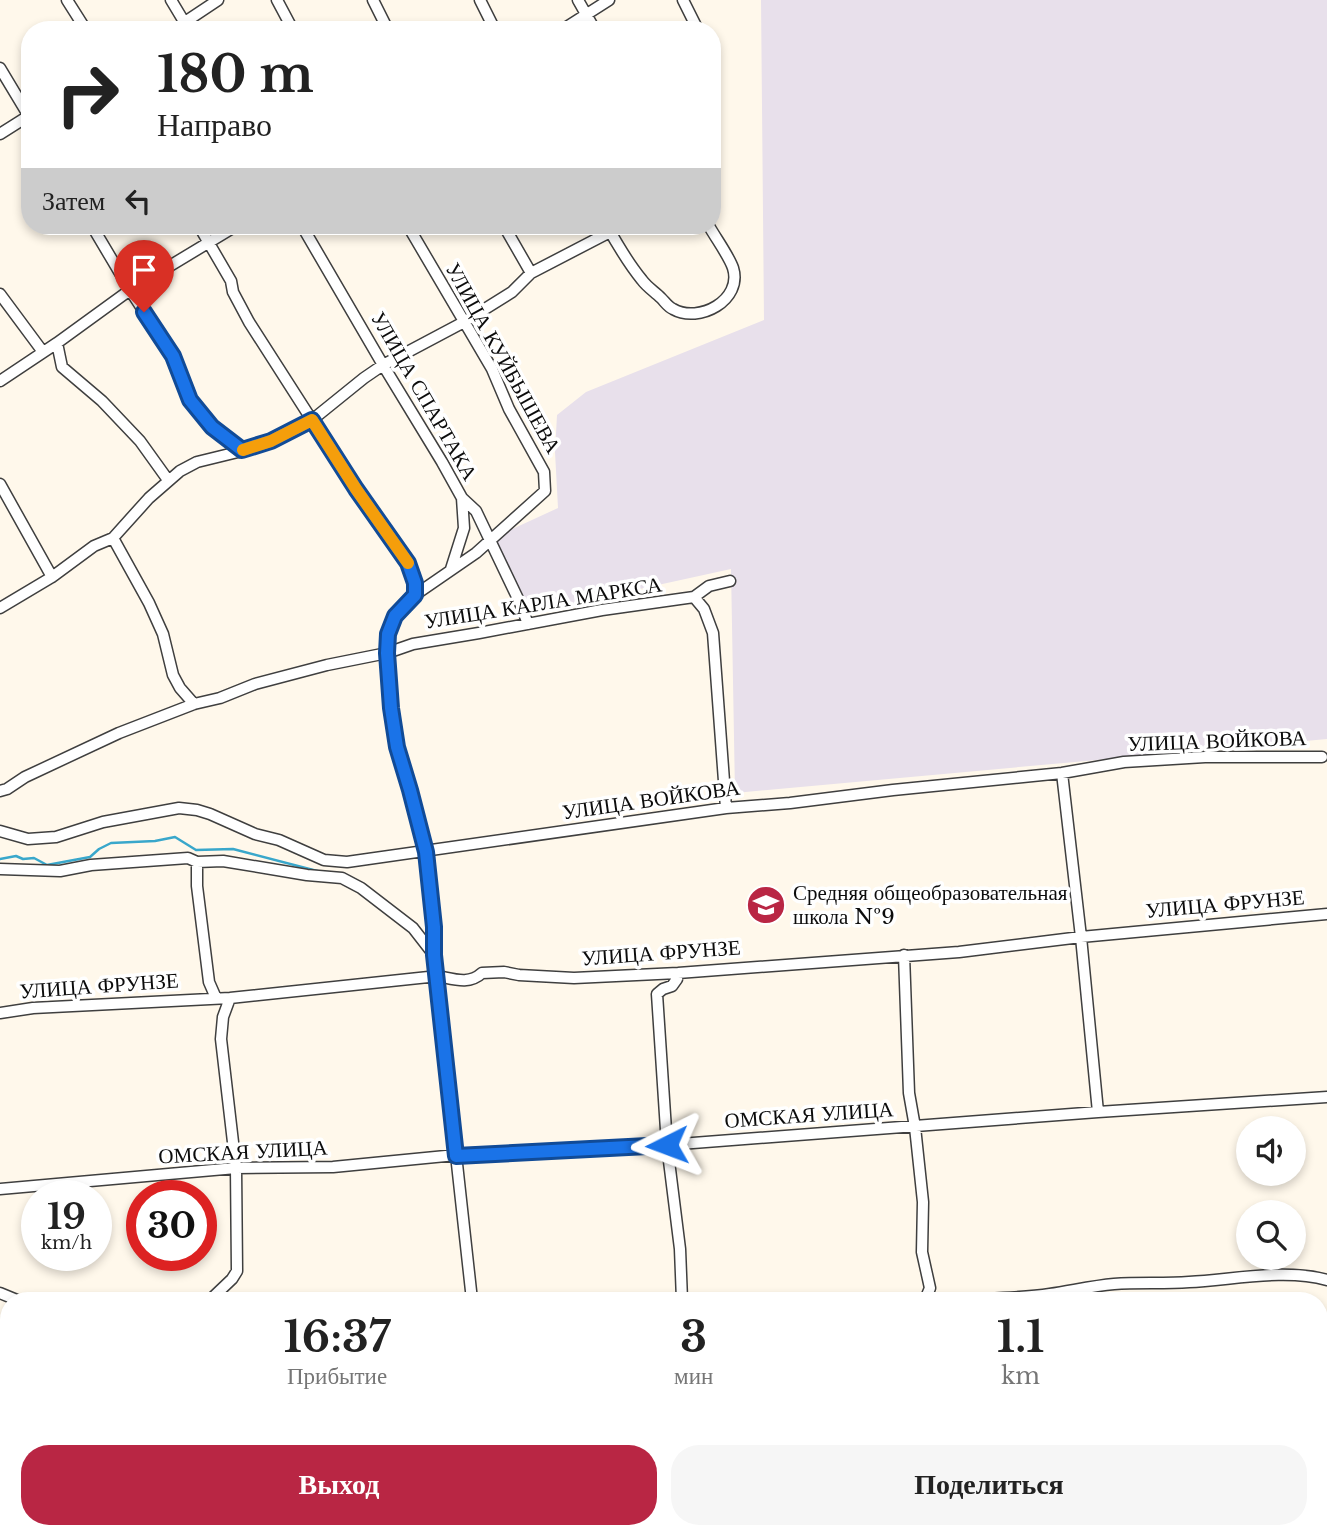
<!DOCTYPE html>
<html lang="ru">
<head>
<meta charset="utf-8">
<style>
  body { margin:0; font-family:"Libre Baskerville",serif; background:#f6f6f6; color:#222; height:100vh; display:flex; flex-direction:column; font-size:26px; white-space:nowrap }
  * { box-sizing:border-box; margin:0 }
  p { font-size:23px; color:#767676 }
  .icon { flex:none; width:38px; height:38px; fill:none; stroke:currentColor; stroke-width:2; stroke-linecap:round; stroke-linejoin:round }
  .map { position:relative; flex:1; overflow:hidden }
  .panel { position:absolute; left:0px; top:1292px; width:1328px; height:247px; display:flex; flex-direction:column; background:#fff; border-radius:28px 28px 0 0; box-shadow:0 4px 10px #0003 }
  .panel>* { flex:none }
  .guide { position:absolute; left:21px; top:21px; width:700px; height:214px; border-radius:28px; box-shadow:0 4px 10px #0003; background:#fff; color:#222; overflow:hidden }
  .controls { position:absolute; left:1236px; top:1116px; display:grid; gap:14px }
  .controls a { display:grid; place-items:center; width:70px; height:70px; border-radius:50%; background:#fff; box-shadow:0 4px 10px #0003; font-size:35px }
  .speed { position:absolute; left:21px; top:1180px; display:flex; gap:14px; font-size:35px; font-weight:700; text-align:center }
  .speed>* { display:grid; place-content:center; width:91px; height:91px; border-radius:50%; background:#fff; box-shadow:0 4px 10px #0003; line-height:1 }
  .speed small { font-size:18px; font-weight:400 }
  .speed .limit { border:10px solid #d22; background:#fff; color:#111 }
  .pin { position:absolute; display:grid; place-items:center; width:60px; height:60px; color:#fff; margin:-72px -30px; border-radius:50% 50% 50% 0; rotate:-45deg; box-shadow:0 0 7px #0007 }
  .pin .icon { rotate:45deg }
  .me { position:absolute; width:77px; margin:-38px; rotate:267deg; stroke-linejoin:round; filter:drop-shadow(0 0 5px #0008) }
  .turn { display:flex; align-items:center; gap:24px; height:147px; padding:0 21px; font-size:32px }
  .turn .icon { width:91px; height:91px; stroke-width:2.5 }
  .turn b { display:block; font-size:49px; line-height:60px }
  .then { display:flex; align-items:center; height:66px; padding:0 21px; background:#0003; gap:14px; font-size:26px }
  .eta { display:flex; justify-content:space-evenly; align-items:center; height:119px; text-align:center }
  .eta b { font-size:42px; font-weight:700; line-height:49px }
  .cta { display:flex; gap:14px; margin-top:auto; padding:14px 21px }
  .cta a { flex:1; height:80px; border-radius:28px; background:#b92644; color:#fff; font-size:28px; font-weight:700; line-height:80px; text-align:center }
  .cta a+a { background:#f6f6f6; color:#222 }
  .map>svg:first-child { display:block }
  .industrial { fill:#e8e0eb }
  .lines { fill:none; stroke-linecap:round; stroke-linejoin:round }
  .stream { stroke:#39a7cb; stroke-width:2.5 }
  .minor-casing { stroke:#3f3f3f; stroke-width:13 }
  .minor { stroke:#fff; stroke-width:10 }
  .route-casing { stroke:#114b97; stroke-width:18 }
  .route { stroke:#1a73e8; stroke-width:12 }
  .slow { stroke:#f59e0b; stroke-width:12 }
  .labels { text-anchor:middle; stroke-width:7; stroke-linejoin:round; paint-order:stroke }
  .street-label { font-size:21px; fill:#0c0c0c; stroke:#fff }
  .poi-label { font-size:21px; fill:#0c0c0c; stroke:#fff; text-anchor:start }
</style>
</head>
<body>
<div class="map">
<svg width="1327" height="1537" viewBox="0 0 1327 1537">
  <rect width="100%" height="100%" fill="#fff8eb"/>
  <!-- industrial -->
  <path class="industrial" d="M761 0H1327V739L735 793 731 569 530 613 493 538 558 508 555 452 557 415 586 392 764 320Z"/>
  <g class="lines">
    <!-- stream -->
    <path class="stream" d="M0 859 16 856 23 859 34 858 47 865 90 857 99 849 111 843 155 841 175 837 196 850 233 849 321 872"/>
    <!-- minor casing -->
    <g class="minor-casing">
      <path id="minor" d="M67 0 86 30
        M171 0 189 30
        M277 0 293 30
        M373 0 388 30
        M480 0 495 30
        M578 0 595 30
        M683 0 698 30
        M173 30 218 0
        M562 30 609 0
        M0 68 30 118
        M0 134 30 115
        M92 226 130 290 173 356 190 400 212 427 242 451
        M199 226 231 281 233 292 249 322 356 489 408 563 415 583V595
        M302 226 383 365 442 462 462 498 476 511 520 603 528 624
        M408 226 492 369 509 409 544 472 545 491 476 553 415 595 395 616 388 634 387 653 391 708 397 747 410 790 426 852 434 927V955L472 1300
        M504 226 531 273
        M607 226C617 244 628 263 642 280 647 287 655 292 661 298 665 302 668 307 673 309 699 324 743 300 733 268 729 256 715 237 709 226
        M0 294 43 352
        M57 343 62 367 102 401 140 441 168 480
        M0 381 57 343 130 290 236 226
        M0 484 52 577
        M113 538 149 603 163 634 173 675 180 688 194 704
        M451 569 464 528 462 498
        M694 597 704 609 713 633 726 808
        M0 608 52 577 94 546 113 538 149 498 180 471 197 462 242 451 271 441 312 420 364 378 383 365 464 322 512 292 531 273 610 232
        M1062 773 1081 937 1098 1112
        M0 791 7 789 25 777 119 733 194 704 220 698 255 684 327 665 387 653 413 644 479 633 602 610 694 597 709 586 730 581
        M0 831 28 839 56 837 103 822 179 808 197 810 210 814 255 834 279 840 324 860 347 862 726 808 790 803 893 790 1062 773 1124 762 1205 757H1322
        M197 862V886L209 982 216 998
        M0 869 60 871 91 865 188 858 197 862 223 861 307 875 342 878 361 888 413 928 434 955
        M904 955 909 1093 915 1127 923 1202 922 1252 930 1288 925 1300
        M678 973 677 979 672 986 663 989 657 994 667 1145 680 1249 682 1300
        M0 1013 33 1008 230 998 438 976C454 979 469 985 482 973L504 972 519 975 574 978 678 973 959 952 1081 937 1327 914
        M0 1189 236 1168 333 1167 456 1155 667 1145 1098 1112 1327 1097
        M0 1293 17 1300
        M210 1300 232 1279 237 1271 236 1168 221 1039 223 1017 230 998
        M954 1300C986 1298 1019 1299 1050 1294 1071 1291 1092 1286 1114 1284 1139 1282 1164 1284 1189 1282 1232 1280 1285 1268 1327 1280
        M1320 1432 1327 1433
        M393 1530V1537
        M606 1530V1537
        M941 1530 942 1537
        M185 1537 275 1532 285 1530
        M1129 1537V1530"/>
    </g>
    <!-- minor -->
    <use href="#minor" class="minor"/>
  </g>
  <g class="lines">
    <!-- route casing -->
    <g class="route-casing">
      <path id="route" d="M144 312 173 356 190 400 212 427 242 450 271 441 312 420 356 489 408 563 415 583V595L395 616 388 634 387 653 391 708 397 747 410 790 426 852 434 927V955L456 1156 667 1145"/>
    </g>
    <!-- route -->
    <use href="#route" class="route"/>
    <!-- slow -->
    <path class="slow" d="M243 450 271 441 312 420 356 489 408 563"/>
  </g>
  <!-- icons -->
  <defs>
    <g id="school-disc" transform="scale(2.0125)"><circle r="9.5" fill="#b92644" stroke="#fff"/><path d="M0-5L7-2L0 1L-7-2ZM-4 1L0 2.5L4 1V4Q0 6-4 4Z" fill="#fff"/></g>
  </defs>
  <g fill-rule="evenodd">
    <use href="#school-disc" x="766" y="905"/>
  </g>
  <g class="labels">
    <!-- street labels -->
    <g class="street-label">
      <text transform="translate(503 358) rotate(61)" y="7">УЛИЦА КУЙБЫШЕВА</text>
      <text transform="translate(424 396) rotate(60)" y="7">УЛИЦА СПАРТАКА</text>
      <text transform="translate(543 603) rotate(-9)" y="7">УЛИЦА КАРЛА МАРКСА</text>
      <text transform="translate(1217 741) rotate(-2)" y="7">УЛИЦА ВОЙКОВА</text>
      <text transform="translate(651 800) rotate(-8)" y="7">УЛИЦА ВОЙКОВА</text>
      <text transform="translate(1225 904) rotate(-5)" y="7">УЛИЦА ФРУНЗЕ</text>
      <text transform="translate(661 953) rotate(-4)" y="7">УЛИЦА ФРУНЗЕ</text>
      <text transform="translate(99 986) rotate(-4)" y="7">УЛИЦА ФРУНЗЕ</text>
      <text transform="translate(809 1115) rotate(-4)" y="7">ОМСКАЯ УЛИЦА</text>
      <text transform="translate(243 1152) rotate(-3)" y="7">ОМСКАЯ УЛИЦА</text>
    </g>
    <!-- poi labels -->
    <g class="poi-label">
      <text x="793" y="900">Средняя общеобразовательная<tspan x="793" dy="24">школа №9</tspan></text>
    </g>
  </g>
</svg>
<div class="controls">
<a><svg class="icon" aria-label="sound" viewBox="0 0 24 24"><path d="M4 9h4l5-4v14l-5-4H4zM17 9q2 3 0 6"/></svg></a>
<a><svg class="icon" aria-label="search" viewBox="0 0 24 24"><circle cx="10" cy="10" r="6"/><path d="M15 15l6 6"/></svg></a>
</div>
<div class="speed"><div>19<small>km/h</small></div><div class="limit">30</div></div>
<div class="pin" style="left:144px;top:312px;background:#d93025"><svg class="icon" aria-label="arrive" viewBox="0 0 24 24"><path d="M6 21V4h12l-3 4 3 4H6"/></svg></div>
<svg class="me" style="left:667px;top:1145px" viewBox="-20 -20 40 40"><path d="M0-17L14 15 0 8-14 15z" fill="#1a73e8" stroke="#fff" stroke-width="4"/></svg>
<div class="guide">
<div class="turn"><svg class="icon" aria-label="right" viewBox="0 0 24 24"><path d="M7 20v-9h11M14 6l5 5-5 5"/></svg><div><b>180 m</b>Направо</div></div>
<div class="then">Затем<svg class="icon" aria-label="left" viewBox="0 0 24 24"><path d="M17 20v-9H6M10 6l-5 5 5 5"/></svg></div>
</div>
<section class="panel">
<div class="eta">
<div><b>16:37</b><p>Прибытие</p></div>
<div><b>3</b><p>мин</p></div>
<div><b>1.1</b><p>km</p></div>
</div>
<div class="cta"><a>Выход</a><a>Поделиться</a></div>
</section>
</div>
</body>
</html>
